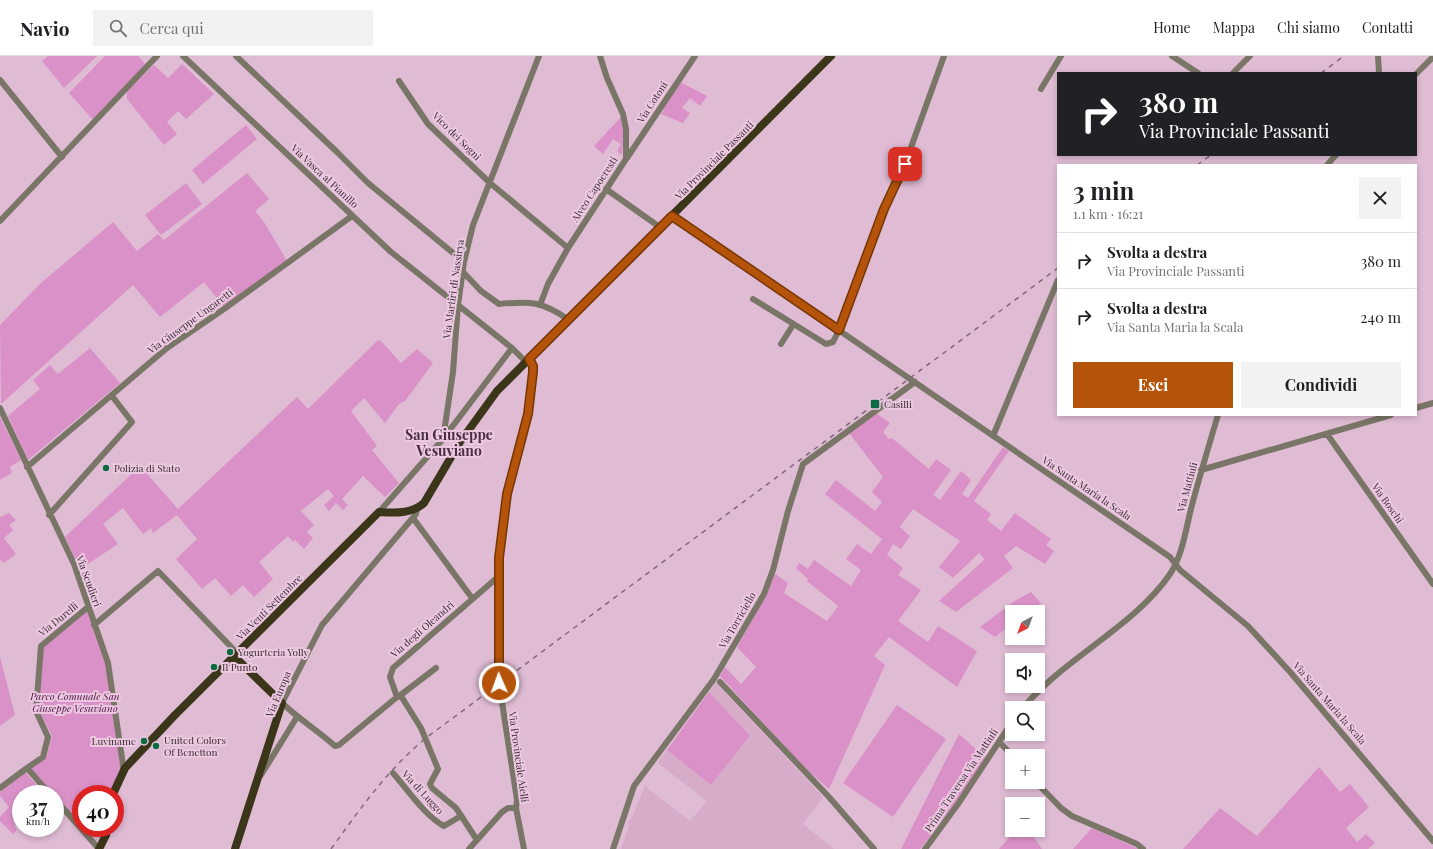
<!DOCTYPE html>
<html lang="it">
<head>
<meta charset="utf-8">
<style>
  body { margin:0; font-family:"Playfair Display",serif; background:#f2f2f2; color:#202124; height:100vh; display:flex; flex-direction:column; font-size:15px; white-space:nowrap }
  * { box-sizing:border-box; margin:0 }
  p { font-size:13px; color:#757577 }
  .icon { flex:none; width:22px; height:22px; fill:none; stroke:currentColor; stroke-width:2; stroke-linecap:round; stroke-linejoin:round }
  .map { position:relative; flex:1; overflow:hidden }
  .side { position:absolute; left:1057px; top:108px; width:360px; height:252px; display:flex; flex-direction:column; background:#fff; border-radius:0px; box-shadow:0 2px 6px #0003 }
  .side>* { flex:none }
  .guide { position:absolute; left:1057px; top:16px; width:360px; height:84px; border-radius:0px; box-shadow:0 2px 6px #0003; background:#202124; color:#fff; overflow:hidden }
  .needle { width:26px; rotate:221deg }
  .controls { position:absolute; left:1005px; top:549px; display:grid; gap:8px }
  .controls a { display:grid; place-items:center; width:40px; height:40px; border-radius:0px; background:#fff; box-shadow:0 2px 6px #0003; font-size:20px }
  .speed { position:absolute; left:12px; top:729px; display:flex; gap:8px; font-size:20px; font-weight:700; text-align:center }
  .speed>* { display:grid; place-content:center; width:52px; height:52px; border-radius:50%; background:#fff; box-shadow:0 2px 6px #0003; line-height:1 }
  .speed small { font-size:10px; font-weight:400 }
  .speed .limit { border:6px solid #d22; background:#fff; color:#111 }
  .pin { position:absolute; display:grid; place-items:center; width:34px; height:34px; color:#fff; margin:-17px; border-radius:8px; box-shadow:0 2px 6px #0006 }
  .me { position:absolute; width:44px; margin:-22px; rotate:358deg; stroke-linejoin:round; filter:drop-shadow(0 0 3px #0008) }
  .turn { display:flex; align-items:center; gap:14px; height:84px; padding:0 16px; font-size:18px }
  .turn .icon { width:52px; height:52px; stroke-width:2.5 }
  .turn b { display:block; font-size:28px; line-height:34px }
  .round { display:grid; place-items:center; flex:none; width:42px; height:42px; border-radius:0px; background:#f2f2f2 }
  .head { display:flex; align-items:center; justify-content:space-between; height:68px; padding:0 16px }
  h1 { font-size:24px; font-weight:700; line-height:30px }
  .cta { display:flex; gap:8px; margin-top:auto; padding:8px 16px }
  .cta a { flex:1; height:46px; border-radius:0px; background:#b45309; color:#fff; font-size:16px; font-weight:700; line-height:46px; text-align:center }
  .cta a+a { background:#f2f2f2; color:#202124 }
  ul { padding:0; list-style:none }
  li { display:flex; align-items:center; gap:12px; height:56px; padding:0 16px; border-top:1px solid #e0e0e0 }
  li div { flex:1 }
  li b { display:block; font-size:15px }
  li em { font-style:normal }
  header { display:flex; align-items:center; gap:24px; box-sizing:border-box; height:56px; padding:0 20px; background:#fff; border-bottom:1px solid #e0e0e0 }
  header strong { font-size:19px }
  nav { display:flex; gap:22px; margin-inline-start:auto; font-size:14px }
  .search { width:280px; height:36px; background:#f2f2f2; display:flex; align-items:center; gap:10px; box-sizing:border-box; padding:0 14px; border-radius:0px; color:#757577; font-size:15px }
  .map>svg:first-child { display:block }
  .built { fill:#d6acc9 }
  .green { fill:#da91c7 }
  .lines { fill:none; stroke-linecap:round; stroke-linejoin:round }
  .minor { stroke:#7a7667; stroke-width:6 }
  .major { stroke:#3b3519; stroke-width:8 }
  .rail { stroke:#826a7b; stroke-width:1.5; stroke-dasharray:5 5; stroke-linecap:butt }
  .route-casing { stroke:#753606; stroke-width:10 }
  .route { stroke:#b45309; stroke-width:7 }
  .poi-dot { fill:#0b6c41; stroke:#ecc8e1; stroke-width:1.5 }
  .labels { text-anchor:middle; stroke-width:4; stroke-linejoin:round; paint-order:stroke }
  .street-label { font-size:10px; fill:#3a2c36; stroke:#ecc8e1 }
  .poi-label { font-size:10px; fill:#3a2c36; stroke:#ecc8e1; text-anchor:start }
  .park-label { font-size:10px; font-style:italic; fill:#4f1343; stroke:#ecc8e1 }
  .district-label { font-size:14px; font-weight:bold; fill:#492d42; stroke:#ecc8e1 }
</style>
</head>
<body>
<header>
<strong>Navio</strong>
<div class="search"><svg class="icon" aria-label="search" viewBox="0 0 24 24"><circle cx="10" cy="10" r="6"/><path d="M15 15l6 6"/></svg>Cerca qui</div>
<nav><a>Home</a><a>Mappa</a><a>Chi siamo</a><a>Contatti</a></nav>
</header>
<div class="map">
<svg width="1433" height="793" viewBox="0 0 1433 793">
  <rect width="100%" height="100%" fill="#dfbbd4"/>
  <!-- built -->
  <path class="built" d="M716 627 823 741 803 768 834 793H621L629 770 628 765 631 764 645 730 690 765 707 745 658 707 667 694 711 729 749 681V677L709 636Z"/>
  <!-- green -->
  <path class="green" d="M48 0H97L64 32 42 5Z
    M105 0H138L146 9 94 65 69 37Z
    M182 8 214 38 186 63 178 55 167 66 177 78 164 89 127 43V35L154 9 168 22Z
    M678 27H682L707 40 700 50 690 42 682 52 690 57 683 67 661 58 664 54 662 52Z
    M621 61 624 75 622 99 617 95 621 88 613 83 603 98 594 90Z
    M246 69 257 83 203 128 192 114Z
    M247 117 269 143 255 155 264 166 287 205 223 250 204 226 160 261 133 229 1 348 0 269 41 227 113 166 137 195 158 178 164 184Z
    M186 127 202 148 161 179 145 159Z
    M380 284 401 307 417 293 433 307 405 345 399 348 385 367 364 342 351 355 377 390 372 394 399 427 385 441 363 420 342 443 348 449 343 454 336 447 329 455 324 449 334 440 328 433 301 455 314 469 307 476 313 482 304 493 295 484 293 486 288 480 259 506 273 523 254 541 243 529 231 540 215 522 202 533 176 503 197 483 177 459 153 477 151 472 143 478 123 452 103 468 118 488 80 513 65 481 140 410 178 453 297 341 308 353 377 285Z
    M90 292 120 327 28 404 8 360 40 333 33 324 50 309 58 318Z
    M876 357 890 367 883 376 889 383 892 382 929 413 936 403 951 414 933 439 940 444 961 415 971 424 962 438 968 442 1003 391 1009 395 974 445 991 458 987 464 1001 475 1015 457 1051 483 1046 489 1054 495 1045 508 1016 490 1004 500 1013 512 956 556 939 545 985 503 979 497 953 522 939 511 960 485 913 453 900 471 910 480 901 493 893 488 887 499 903 512 898 519 921 534 898 565 928 586 938 570 977 595 957 631 889 581 874 600 885 609 829 733 806 713 720 620 725 611 741 628 756 611 737 591 756 557 775 518 788 527 784 537 827 565 838 550 807 525 808 523 796 512 799 507 808 513 814 504 851 530 861 514 846 503 857 488 871 498 882 483 825 438 836 424 875 455 882 446 872 436 883 421 849 377Z
    M0 361 21 404 10 411 12 417 0 424Z
    M9 457 16 464 9 469 13 474 4 482 16 498 4 507 0 504V461Z
    M1031 536 1041 547 1029 556H1012V568L995 581 980 571 1016 544Z
    M87 555 106 608 121 716 112 738H81V769L31 712 46 702 52 680 39 654 43 591Z
    M0 601 15 659 0 670Z
    M709 636 749 678V681L711 729 667 694Z
    M897 649 946 683 893 761 843 727Z
    M959 678 985 701 960 741 920 793H901Z
    M1319 711 1340 736 1350 728 1369 751 1346 772 1357 786 1366 778 1375 787 1368 793H1183L1220 752 1257 780Z
    M25 716 45 738H21V764L14 770 17 774 13 778 0 765V761L9 751 0 740V736Z
    M1092 772 1139 793H1073Z
    M1016 774H1029L1042 793H999Z"/>
  <g class="lines">
    <!-- minor -->
    <path class="minor" d="M183 0 391 196 512 292 526 306
      M236 0 337 96 368 127 464 206
      M1172 0 1198 17
      M1378 0 1379 17
      M1233 17 1250 0
      M1416 18 1433 1
      M0 24 62 101
      M399 25 428 68 490 127 568 192
      M1041 33 1061 0
      M627 102 695 0
      M1327 109 1336 99
      M606 133 661 172
      M672 160 1170 501 1180 514 1248 570 1291 617 1433 785
      M0 165 157 0
      M464 217 481 235 499 248C530 245 542 245 569 264
      M753 243 826 288 833 286 839 274 862 210 884 153 905 108 944 0
      M540 249 548 228 568 192 626 103V73L623 58 607 22 600 0
      M781 288 793 269
      M0 352 74 508 108 607 124 716
      M1416 352 1433 347
      M446 376 452 371 512 292
      M1327 378 1433 528
      M993 380 1058 224
      M27 411 167 292 224 253 352 160
      M1201 414 1391 359
      M417 453 416 458 322 569 282 647C299 663 318 675 335 690L339 689 397 641 390 621 393 612 499 520
      M379 456 443 383 453 316 458 249 464 206 473 169 539 0
      M49 459 132 366 112 340
      M413 462 472 542
      M94 569 158 515 237 597
      M720 626 829 741 874 793
      M401 640 421 672 438 713 430 728 432 732 456 752 477 784
      M398 641 436 612
      M1023 652C1064 602 1134 571 1170 518 1183 499 1186 471 1192 449 1200 419 1209 389 1218 359
      M999 686 1013 700
      M393 717C407 733 425 760 444 770L461 760
      M261 719 297 661
      M1036 726 1061 752 1072 760 1137 788 1143 793
      M0 732 27 712
      M50 738 27 712 43 701 48 681 36 655 41 590 88 551
      M55 743 99 793
      M469 793 502 756 508 752H516
      M524 793 516 752 517 744 498 620 499 502 507 438 528 358 533 316 532 307 529 303
      M613 793 634 730 714 623 764 538 773 514 788 455 803 408 915 326
      M925 793 958 748 1012 666"/>
    <!-- major -->
    <path class="major" d="M234 600 282 647 235 793
      M113 738 125 712 175 659 379 456C395 457 412 458 424 447L460 386 497 335 831 0
      M99 793 106 779 107 772"/>
    <!-- rail -->
    <path class="rail" d="M1321 17 1344 0
      M1197 109 1211 99
      M331 793C360 753 388 713 426 682L1058 212"/>
  </g>
  <g class="lines">
    <!-- route casing -->
    <g class="route-casing">
      <path id="route" d="M499 627V502L507 438 528 358 533 316V310L529 303 672 160 839 274 884 153 905 108"/>
    </g>
    <!-- route -->
    <use href="#route" class="route"/>
  </g>
  <!-- markers -->
  <g class="poi-dot">
    <rect x="870" y="343" width="10" height="10" rx="2"/>
    <circle cx="106" cy="412" r="4"/>
    <circle cx="230" cy="596" r="4"/>
    <circle cx="214" cy="611" r="4"/>
    <circle cx="144" cy="685" r="4"/>
    <circle cx="156" cy="690" r="4"/>
  </g>
  <g class="labels">
    <!-- street labels -->
    <g class="street-label">
      <text transform="translate(652 46) rotate(-57)" y="4">Via Cotoni</text>
      <text transform="translate(457 80) rotate(45)" y="4">Vico dei Sogni</text>
      <text transform="translate(714 104) rotate(-45)" y="4">Via Provinciale Passanti</text>
      <text transform="translate(325 120) rotate(43)" y="4">Via Vasca al Pianillo</text>
      <text transform="translate(594 133) rotate(-57)" y="4">Alveo Capocresti</text>
      <text transform="translate(453 233) rotate(-82)" y="4">Via Martiri di Nassirya</text>
      <text transform="translate(190 265) rotate(-36)" y="4">Via Giuseppe Ungaretti</text>
      <text transform="translate(1187 431) rotate(-75)" y="4">Via Mattiuli</text>
      <text transform="translate(1087 432) rotate(34)" y="4">Via Santa Maria la Scala</text>
      <text transform="translate(1388 447) rotate(55)" y="4">Via Boschi</text>
      <text transform="translate(89 525) rotate(70)" y="4">Via Scudieri</text>
      <text transform="translate(269 551) rotate(-45)" y="4">Via Venti Settembre</text>
      <text transform="translate(58 563) rotate(-39)" y="4">Via Durelli</text>
      <text transform="translate(737 564) rotate(-60)" y="4">Via Torriciello</text>
      <text transform="translate(422 573) rotate(-41)" y="4">Via degli Oleandri</text>
      <text transform="translate(278 638) rotate(-67)" y="4">Via Europa</text>
      <text transform="translate(1330 647) rotate(49)" y="4">Via Santa Maria la Scala</text>
      <text transform="translate(519 701) rotate(82)" y="4">Via Provinciale Aielli</text>
      <text transform="translate(961 724) rotate(-56)" y="4">Prima Traversa Via Mattiuli</text>
      <text transform="translate(423 736) rotate(47)" y="4">Via di Luggo</text>
    </g>
    <!-- poi labels -->
    <g class="poi-label">
      <text x="884" y="352">Casilli</text>
      <text x="114" y="416">Polizia di Stato</text>
      <text x="238" y="600">Yogurteria Yolly</text>
      <text x="222" y="615">Il Punto</text>
      <text x="164" y="688">United Colors<tspan x="164" dy="12">Of Benetton</tspan></text>
      <text x="136" y="689" text-anchor="end">Luviname</text>
    </g>
    <!-- park labels -->
    <g class="park-label">
      <text x="75" y="644">Parco Comunale San<tspan x="75" dy="12">Giuseppe Vesuviano</tspan></text>
    </g>
    <!-- district labels -->
    <g class="district-label">
      <text x="449" y="384">San Giuseppe<tspan x="449" dy="16">Vesuviano</tspan></text>
    </g>
  </g>
</svg>
<div class="controls">
<a><svg class="needle" viewBox="-14 -14 28 28"><path d="M0-13l5 13h-10z" fill="#e53935"/><path d="M0 13l5-13h-10z" fill="#757577"/></svg></a>
<a><svg class="icon" aria-label="sound" viewBox="0 0 24 24"><path d="M4 9h4l5-4v14l-5-4H4zM17 9q2 3 0 6"/></svg></a>
<a><svg class="icon" aria-label="search" viewBox="0 0 24 24"><circle cx="10" cy="10" r="6"/><path d="M15 15l6 6"/></svg></a>
<a>+</a>
<a>−</a>
</div>
<div class="speed"><div>37<small>km/h</small></div><div class="limit">40</div></div>
<div class="pin" style="left:905px;top:108px;background:#d93025"><svg class="icon" aria-label="arrive" viewBox="0 0 24 24"><path d="M6 21V4h12l-3 4 3 4H6"/></svg></div>
<svg class="me" style="left:499px;top:627px" viewBox="-20 -20 40 40"><circle r="17" fill="#b45309" stroke="#fff" stroke-width="3"/><path d="M0-11L8 9 0 5-8 9z" fill="#fff"/></svg>
<div class="guide">
<div class="turn"><svg class="icon" aria-label="right" viewBox="0 0 24 24"><path d="M7 20v-9h11M14 6l5 5-5 5"/></svg><div><b>380 m</b>Via Provinciale Passanti</div></div>
</div>
<section class="side">
<div class="head"><div><h1>3 min</h1><p>1.1 km · 16:21</p></div><a class="round"><svg class="icon" aria-label="close" viewBox="0 0 24 24"><path d="M6 6l12 12M18 6L6 18"/></svg></a></div>
<ul>
<li><svg class="icon" aria-label="right" viewBox="0 0 24 24"><path d="M7 20v-9h11M14 6l5 5-5 5"/></svg><div><b>Svolta a destra</b><p>Via Provinciale Passanti</p></div><em>380 m</em></li>
<li><svg class="icon" aria-label="right" viewBox="0 0 24 24"><path d="M7 20v-9h11M14 6l5 5-5 5"/></svg><div><b>Svolta a destra</b><p>Via Santa Maria la Scala</p></div><em>240 m</em></li>
</ul>
<div class="cta"><a>Esci</a><a>Condividi</a></div>
</section>
</div>
</body>
</html>
